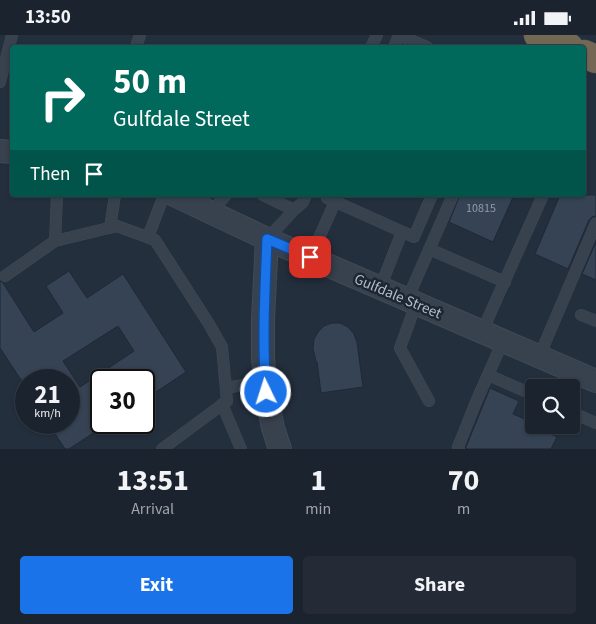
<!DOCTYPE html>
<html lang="en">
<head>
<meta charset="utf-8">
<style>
  body { margin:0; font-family:"Source Sans 3",sans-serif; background:#242b36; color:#f1f3f6; height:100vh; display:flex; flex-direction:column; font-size:19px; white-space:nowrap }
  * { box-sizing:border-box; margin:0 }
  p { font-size:16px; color:#a0a4aa }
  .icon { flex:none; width:28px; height:28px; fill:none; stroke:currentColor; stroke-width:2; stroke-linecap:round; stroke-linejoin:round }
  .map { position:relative; height:414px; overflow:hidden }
  .side { display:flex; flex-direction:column; background:#1b232e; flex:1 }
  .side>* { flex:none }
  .banner { position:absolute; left:10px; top:10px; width:576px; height:152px; border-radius:5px; box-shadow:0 1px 4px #0004,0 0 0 1px #39404a; background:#00695c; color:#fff; overflow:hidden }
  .buttons { position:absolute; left:525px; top:344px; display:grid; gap:10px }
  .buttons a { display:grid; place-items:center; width:55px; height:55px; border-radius:5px; background:#1b232e; box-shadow:0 1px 4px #0004,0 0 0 1px #39404a; font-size:25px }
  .speed { position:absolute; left:15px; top:334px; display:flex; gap:10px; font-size:25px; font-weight:700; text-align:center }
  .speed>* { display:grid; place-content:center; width:65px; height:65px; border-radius:50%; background:#1b232e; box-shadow:0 1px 4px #0004,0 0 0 1px #39404a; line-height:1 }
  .speed small { font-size:12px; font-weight:400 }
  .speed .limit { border:2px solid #111; border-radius:8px; background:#fff; color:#111 }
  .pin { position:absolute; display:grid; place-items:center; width:42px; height:42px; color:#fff; margin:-21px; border-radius:10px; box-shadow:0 2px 8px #0006 }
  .me { position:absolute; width:55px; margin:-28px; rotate:356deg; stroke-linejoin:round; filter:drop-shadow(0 0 4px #0008) }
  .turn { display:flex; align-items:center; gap:18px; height:105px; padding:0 20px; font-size:22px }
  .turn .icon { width:65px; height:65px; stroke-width:2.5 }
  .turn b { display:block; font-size:35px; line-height:42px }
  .then { display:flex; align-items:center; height:48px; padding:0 20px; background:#0003; gap:10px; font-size:19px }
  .eta { display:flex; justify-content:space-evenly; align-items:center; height:85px; text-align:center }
  .eta b { font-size:30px; font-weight:700; line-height:35px }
  .cta { display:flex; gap:10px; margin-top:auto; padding:10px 20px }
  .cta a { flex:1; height:58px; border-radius:5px; background:#1a73e8; color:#fff; font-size:20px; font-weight:700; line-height:58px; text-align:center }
  .cta a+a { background:#242b36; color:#f1f3f6 }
  .status { display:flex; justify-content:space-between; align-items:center; height:35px; padding:0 25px; background:#1b232e; direction:ltr }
  .status svg { height:14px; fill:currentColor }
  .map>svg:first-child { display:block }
  .building { fill:#364354; stroke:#1f2835; fill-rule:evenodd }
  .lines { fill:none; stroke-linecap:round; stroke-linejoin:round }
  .service-casing { stroke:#414a57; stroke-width:12 }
  .minor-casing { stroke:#414a57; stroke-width:24 }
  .motorway-casing { stroke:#434c59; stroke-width:29 }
  .service { stroke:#38414e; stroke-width:11 }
  .minor { stroke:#38414e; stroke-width:22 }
  .motorway { stroke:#746855; stroke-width:28 }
  .route-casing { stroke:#114b97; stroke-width:12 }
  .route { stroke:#1a73e8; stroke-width:9 }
  .labels { text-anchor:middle; stroke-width:5; stroke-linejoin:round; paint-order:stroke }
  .number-label { font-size:12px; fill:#929caa }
  .street-label { font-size:15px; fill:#b4bcc9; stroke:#1d2633 }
</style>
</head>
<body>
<div class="status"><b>13:50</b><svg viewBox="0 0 49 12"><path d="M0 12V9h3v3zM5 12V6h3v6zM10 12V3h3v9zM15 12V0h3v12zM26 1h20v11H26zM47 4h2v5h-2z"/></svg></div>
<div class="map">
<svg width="596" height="414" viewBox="0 0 596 414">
  <rect width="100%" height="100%" fill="#242f3e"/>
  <!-- building -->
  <path class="building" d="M460 160H514L493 207 449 187Z
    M560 160H596V181L592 182 589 185 568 234 535 219Z
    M596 207V245L582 239Z
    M69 236 87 263 123 239 186 337 144 365V345H101V393L69 414H65L48 388H69V345H21L0 313V246L3 248 34 297 63 278 46 251ZM118 291 134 316 80 352 63 326Z
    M332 288H340L348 292 354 299 357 307 363 352 321 358 317 327H316L313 313 314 304 318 297 324 291Z
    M490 353 519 366 513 379 534 388V390L542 392 541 394 557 402 551 414H466V412Z"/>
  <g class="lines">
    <!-- service casing -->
    <g class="service-casing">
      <path id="service" d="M136 12 140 0
        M371 12 377 0
        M394 12 399 0 427 12
        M0 47 12 0
        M263 160 294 175 303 167 306 160
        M329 160 327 163 414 202 432 160
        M211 177 226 160
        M110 193 115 160
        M148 202 164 160
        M267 204 294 175
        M55 206 57 160
        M429 214 505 247
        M310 223 335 167
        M5 241 55 206 117 191 155 205 209 289 222 312 227 366 162 414
        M380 253 402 197
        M407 265 453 160
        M416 269 400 313 429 366
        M581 280 596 286
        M482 297 543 160
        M539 322 596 188
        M488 340 534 360
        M226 353 265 346
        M222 369 241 414
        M571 377 596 388
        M459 414 458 412 476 367 503 306"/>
    </g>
    <!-- minor casing -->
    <g class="minor-casing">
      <path id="minor" d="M0 116 12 117
        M174 160 267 204 596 346
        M267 204 263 284V323L266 357 273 393 280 414"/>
    </g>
    <!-- motorway casing -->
    <g class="motorway-casing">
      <path id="motorway" d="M538 0 569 12
        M584 19 596 24"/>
    </g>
    <!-- service -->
    <use href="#service" class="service"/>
    <!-- minor -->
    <use href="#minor" class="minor"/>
    <!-- motorway -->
    <use href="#motorway" class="motorway"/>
  </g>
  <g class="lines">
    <!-- route casing -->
    <g class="route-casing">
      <path id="route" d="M266 357C262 306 265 255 267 204L310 222"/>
    </g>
    <!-- route -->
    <use href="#route" class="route"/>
  </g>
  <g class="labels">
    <!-- number labels -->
    <g class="number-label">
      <text x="481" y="177">10815</text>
    </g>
    <!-- street labels -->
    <g class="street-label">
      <text transform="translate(398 261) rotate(23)" y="5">Gulfdale Street</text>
    </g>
  </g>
</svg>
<div class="buttons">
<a><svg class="icon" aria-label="search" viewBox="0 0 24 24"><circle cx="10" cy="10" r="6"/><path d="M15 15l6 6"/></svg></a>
</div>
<div class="speed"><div>21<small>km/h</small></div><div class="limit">30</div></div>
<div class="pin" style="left:310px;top:222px;background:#d93025"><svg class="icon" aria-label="arrive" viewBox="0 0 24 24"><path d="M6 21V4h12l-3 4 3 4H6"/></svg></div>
<svg class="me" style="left:266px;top:357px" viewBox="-20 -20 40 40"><circle r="17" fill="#1a73e8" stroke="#fff" stroke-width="3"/><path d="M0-11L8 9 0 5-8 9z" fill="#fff"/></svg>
<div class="banner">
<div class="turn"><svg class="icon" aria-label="right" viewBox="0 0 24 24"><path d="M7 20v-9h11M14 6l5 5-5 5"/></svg><div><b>50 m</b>Gulfdale Street</div></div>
<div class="then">Then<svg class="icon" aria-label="arrive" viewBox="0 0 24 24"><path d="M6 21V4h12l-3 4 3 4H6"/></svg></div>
</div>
</div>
<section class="side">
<div class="eta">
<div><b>13:51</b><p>Arrival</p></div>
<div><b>1</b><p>min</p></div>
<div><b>70</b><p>m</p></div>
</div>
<div class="cta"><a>Exit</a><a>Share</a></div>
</section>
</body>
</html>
